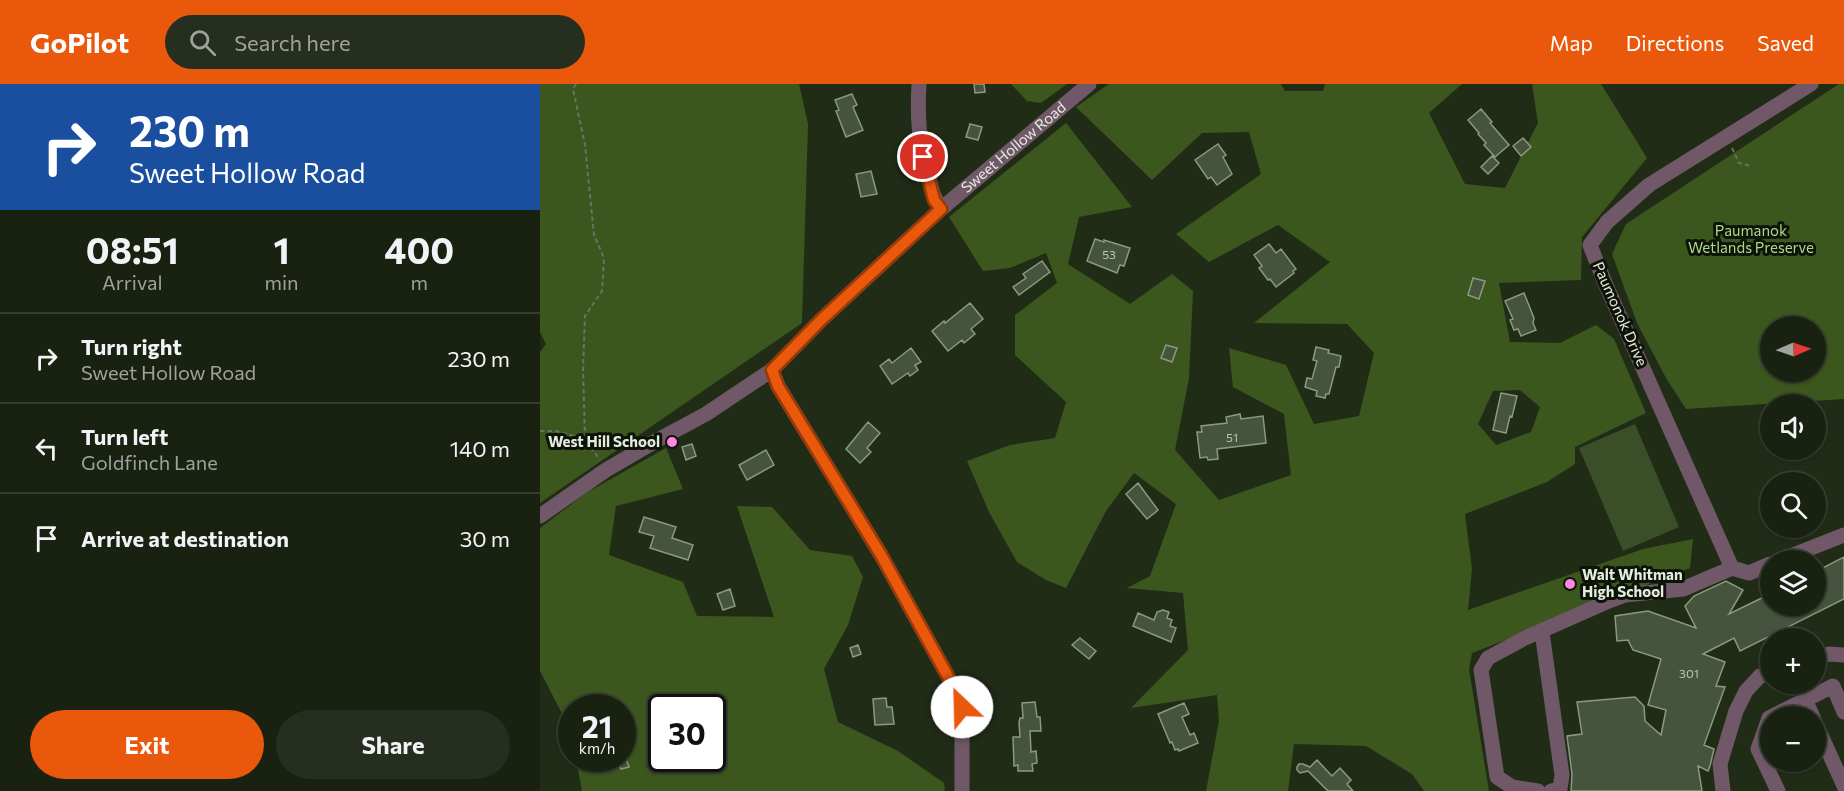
<!DOCTYPE html>
<html lang="en">
<head>
<meta charset="utf-8">
<style>
  body { margin:0; font-family:Commissioner,sans-serif; background:#262e1f; color:#f1f3f6; height:100vh; display:flex; flex-direction:column; font-size:22px; white-space:nowrap }
  * { box-sizing:border-box; margin:0 }
  p { font-size:20px; color:#9fa39f }
  .icon { flex:none; width:33px; height:33px; fill:none; stroke:currentColor; stroke-width:2; stroke-linecap:round; stroke-linejoin:round }
  .map { position:relative; flex:1; overflow:hidden }
  .sheet { display:flex; flex-direction:column; background:#192111; width:540px }
  .sheet>* { flex:none }
  .guide { background:#1a4fa0; color:#fff; overflow:hidden }
  .needle { width:39px; rotate:88deg }
  .tools { position:absolute; left:1220px; top:232px; display:grid; gap:12px }
  .tools a { display:grid; place-items:center; width:66px; height:66px; border-radius:50%; background:#192111; box-shadow:0 2px 4px #0004,0 0 0 2px #373e31; font-size:30px }
  .speed { position:absolute; left:18px; top:610px; display:flex; gap:12px; font-size:30px; font-weight:700; text-align:center }
  .speed>* { display:grid; place-content:center; width:78px; height:78px; border-radius:50%; background:#192111; box-shadow:0 2px 4px #0004,0 0 0 2px #373e31; line-height:1 }
  .speed small { font-size:15px; font-weight:400 }
  .speed .limit { border:3px solid #111; border-radius:9px; background:#fff; color:#111 }
  .pin { position:absolute; display:grid; place-items:center; width:51px; height:51px; color:#fff; margin:-26px; border:3px solid #fff; border-radius:50%; box-shadow:0 2px 6px #0007 }
  .me { position:absolute; width:66px; margin:-33px; rotate:336deg; stroke-linejoin:round; filter:drop-shadow(0 0 4px #0008) }
  .turn { display:flex; align-items:center; gap:21px; height:126px; padding:0 30px; font-size:27px }
  .turn .icon { width:78px; height:78px; stroke-width:2.5 }
  .turn b { display:block; font-size:42px; line-height:51px }
  .eta { display:flex; justify-content:space-evenly; align-items:center; height:102px; text-align:center }
  .eta b { font-size:36px; font-weight:700; line-height:42px }
  .cta { display:flex; gap:12px; margin-top:auto; padding:12px 30px }
  .cta a { flex:1; height:69px; border-radius:36px; background:#ea580c; color:#fff; font-size:24px; font-weight:700; line-height:69px; text-align:center }
  .cta a+a { background:#262e1f; color:#f1f3f6 }
  ul { padding:0; list-style:none }
  li { display:flex; align-items:center; gap:18px; height:90px; padding:0 30px; border-top:2px solid #373e31 }
  li div { flex:1 }
  li b { display:block; font-size:22px }
  li em { font-style:normal }
  header { display:flex; align-items:center; gap:36px; box-sizing:border-box; height:84px; padding:0 30px; background:#ea580c; color:#fff }
  header strong { font-size:28px }
  nav { display:flex; gap:33px; margin-inline-start:auto; font-size:21px }
  .search { width:420px; height:54px; background:#262e1f; display:flex; align-items:center; gap:15px; box-sizing:border-box; padding:0 21px; border-radius:33px; color:#9fa39f; font-size:22px }
  main { display:flex; flex:1; min-height:0 }
  .map>svg:first-child { display:block }
  .green { fill:#3a4e27 }
  .forest { fill:#3b571e; fill-rule:evenodd }
  .building { fill:#47543d; stroke:#8a997f; stroke-width:1.5 }
  .lines { fill:none; stroke-linecap:round; stroke-linejoin:round }
  .path { stroke:#697361; stroke-width:2; stroke-dasharray:4.5 3; stroke-linecap:butt }
  .minor { stroke:#705869; stroke-width:15 }
  .route-casing { stroke:#983908; stroke-width:15 }
  .route { stroke:#ea580c; stroke-width:10 }
  .poi-dot { fill:#fd86e2; stroke:#0e1309; stroke-width:2 }
  .labels { text-anchor:middle; stroke-width:6; stroke-linejoin:round; paint-order:stroke }
  .number-label { font-size:12px; fill:#bdc6b6 }
  .street-label { font-size:15px; fill:#e4ecde; stroke:#0e1309 }
  .park-label { font-size:15px; fill:#add986; stroke:#0e1309 }
  .poi-label { font-size:15px; font-weight:bold; fill:#e4ecde; stroke:#0e1309; text-anchor:end }
</style>
</head>
<body>
<header>
<strong>GoPilot</strong>
<div class="search"><svg class="icon" aria-label="search" viewBox="0 0 24 24"><circle cx="10" cy="10" r="6"/><path d="M15 15l6 6"/></svg>Search here</div>
<nav><a>Map</a><a>Directions</a><a>Saved</a></nav>
</header>
<main>
<section class="sheet">
<div class="guide">
<div class="turn"><svg class="icon" aria-label="right" viewBox="0 0 24 24"><path d="M7 20v-9h11M14 6l5 5-5 5"/></svg><div><b>230 m</b>Sweet Hollow Road</div></div>
</div>
<div class="eta">
<div><b>08:51</b><p>Arrival</p></div>
<div><b>1</b><p>min</p></div>
<div><b>400</b><p>m</p></div>
</div>
<ul>
<li><svg class="icon" aria-label="right" viewBox="0 0 24 24"><path d="M7 20v-9h11M14 6l5 5-5 5"/></svg><div><b>Turn right</b><p>Sweet Hollow Road</p></div><em>230 m</em></li>
<li><svg class="icon" aria-label="left" viewBox="0 0 24 24"><path d="M17 20v-9H6M10 6l-5 5 5 5"/></svg><div><b>Turn left</b><p>Goldfinch Lane</p></div><em>140 m</em></li>
<li><svg class="icon" aria-label="arrive" viewBox="0 0 24 24"><path d="M6 21V4h12l-3 4 3 4H6"/></svg><div><b>Arrive at destination</b></div><em>30 m</em></li>
</ul>
<div class="cta"><a>Exit</a><a>Share</a></div>
</section>
<div class="map">
<svg width="1304" height="707" viewBox="0 0 1304 707">
  <rect width="100%" height="100%" fill="#212c17"/>
  <!-- green -->
  <path class="green" d="M1095 340 1139 443 1083 467 1039 364Z"/>
  <!-- forest -->
  <path class="forest" d="M0 0H259L268 40 262 239 0 419V268L6 260 0 248Z
    M471 0H527L501 19 487 17Z
    M569 0H741L745 7H783L785 0H922L889 29 925 100 965 104 998 39 992 0H1061L1107 74 1042 153 1041 196 959 199 970 258 1020 259 1056 241 1074 255 1106 329 1035 363V380L1007 398 925 430 932 485 928 526 1103 465 1153 455 1150 484 932 569 929 585 949 707H884L872 690 826 662 754 660 748 707H666L679 637 677 611 591 624 648 566 643 509 587 504 610 492 636 420 594 389 566 427 526 504 506 496 477 478 449 428 427 377 470 361 515 354 526 318 475 271V231L517 199 506 169 470 184 443 187 409 133 526 39 592 123 539 133 528 180 590 220 632 190 653 207 649 294 635 366 679 416 751 391 744 330 693 303 689 264 746 281 774 340 819 332 834 269 807 240 714 239 790 178 738 141 669 178 636 150 721 90 709 48 662 49 612 96 536 23ZM980 306 1000 323 991 348 956 361 938 340 953 307Z
    M1299 0H1304V315L1146 325 1126 294 1097 239 1072 170 1086 140ZM1230 243H1275V288H1230Z
    M126 364 143 405 76 422 69 471 143 498 157 532 234 533 197 422 232 423 270 466 312 472 323 493 308 541 284 585 298 638 358 667 404 699 405 707H42L36 675H82V624H32L31 647 0 587V444L46 409ZM122 624H172V675H122Z"/>
  <!-- building -->
  <path class="building" d="M434 0H444L445 8 435 9Z
    M312 10 317 21 313 23 323 46 306 53 296 27 299 26 295 16Z
    M941 25 952 38 950 39 969 61 955 73 944 61 946 59 938 50 939 49 928 36Z
    M430 40 442 43 438 56 426 53Z
    M983 54 991 63 981 72 973 62Z
    M678 60 686 71 683 73 692 90 677 101 671 93 668 95 655 76Z
    M952 72 959 79 948 90 941 83Z
    M331 87 337 110 321 113 316 90Z
    M555 155 564 158V156L590 164 584 182 580 181 577 189 547 177Z
    M729 160 736 169 741 165 756 185 753 187 754 189 736 203 730 195 728 196 719 184 722 182 714 171Z
    M502 177 510 188 479 211 473 203 486 194 483 190Z
    M933 194 945 197 939 215 928 211Z
    M984 209 994 234 993 239 996 246 981 252 978 245 974 246 970 236 973 235 965 217Z
    M430 219 443 235 431 245 435 250 424 259 422 256 408 267 392 247 404 237 405 239Z
    M626 261 637 264 632 278 621 274Z
    M776 263 789 266 788 269 801 272 799 283H796L789 310H786L785 314 776 312 777 307 765 303 767 294 772 295 777 277 773 276Z
    M371 264 381 278 375 281 378 286 370 292 368 289 352 300 340 282 349 275 352 279Z
    M961 309 977 312 972 333 970 332 966 349 953 346Z
    M700 330 701 335 723 332 726 359 677 365 678 375 668 376 667 373 660 374 657 348H662L661 342 687 339 686 333Z
    M328 338 340 349 327 364 331 368 320 379 306 365Z
    M152 360 156 372 146 376 142 363Z
    M226 366 234 381 207 396 199 381Z
    M598 399 618 426 607 435 586 410Z
    M104 433 136 443 132 454 153 461 148 476 110 464 114 452 99 448Z
    M1304 473V515L1200 567 1194 554 1163 570 1185 578 1176 602 1185 603 1164 661 1174 665 1170 682 1168 687 1158 682 1162 707H1031L1032 690 1027 652 1042 650 1037 618 1095 613 1104 622 1105 637 1121 651 1126 626 1108 621 1121 575 1093 566 1088 556 1077 557 1075 532 1108 527 1156 544 1145 522 1154 512 1186 497 1203 506 1189 530 1230 510V522H1275V488Z
    M190 505 195 522 183 526 177 510Z
    M623 526 629 528 627 534 632 536 630 542 636 544 631 558 593 542 598 529 614 536 617 528Z
    M540 554 556 567 549 575 532 561Z
    M318 561 321 570 313 573 310 564Z
    M346 614 347 623H352L354 640 335 641 333 615Z
    M495 618 497 633H500L501 647H490L491 668 496 667 497 679 492 680 493 687H478V681L474 682 473 653H480L479 638 480 634H483L482 619Z
    M644 619 649 630 642 633 650 651 654 649 658 659 639 667 638 665 635 666 632 658 630 659 618 630Z
    M77 675H86L89 683 81 685Z
    M777 676 792 692 800 684 811 696 807 700 813 707H788L768 687 760 689 757 686V683L759 680H763L770 683Z"/>
  <g class="lines">
    <!-- path -->
    <path class="path" d="M36 0 33 5 45 61 54 151 64 174 62 207 45 232 43 285 45 355 60 376
      M1192 64 1199 79 1210 82
      M0 347H16L45 355"/>
    <!-- minor -->
    <g class="minor">
      <path d="M379 0C377 33 379 58 388 90 391 103 393 114 401 125"/>
      <path d="M232 286 238 302 341 471 422 618V707"/>
      <path id="s1" d="M0 432 66 386 114 358 166 330 232 286 281 236 401 125 549 0"/>
      <path d="M1238 477 1304 451"/>
      <path d="M1192 484 1065 199 1050 161 1067 138 1109 101 1271 0"/>
      <path d="M1002 548 1022 691 1020 705 1011 707"/>
      <path d="M1275 574 1289 570 1304 571"/>
      <path d="M1273 633 1265 616 1293 602 1304 628"/>
      <path d="M1275 638 1304 702"/>
      <path d="M998 707 972 703 957 693 941 586 948 574 983 555 1069 517 1085 511 1143 505 1192 484 1209 489 1230 480"/>
      <path d="M1183 707 1180 680 1196 627 1206 607 1220 592 1230 589"/>
      <path d="M1238 707 1218 665 1229 634 1265 616"/>
    </g>
  </g>
  <g class="lines">
    <!-- route casing -->
    <g class="route-casing">
      <path id="route" d="M383 73 394 116 401 125 281 236 232 286 238 302 341 471 422 618V623"/>
    </g>
    <!-- route -->
    <use href="#route" class="route"/>
  </g>
  <!-- markers -->
  <g class="poi-dot">
    <circle cx="132" cy="358" r="6"/>
    <circle cx="1030" cy="500" r="6"/>
  </g>
  <g class="labels">
    <!-- number labels -->
    <g class="number-label">
      <text x="569" y="175">53</text>
      <text x="692" y="358">51</text>
      <text x="1149" y="594">301</text>
    </g>
    <!-- street labels -->
    <g class="street-label">
      <text dy="5" stroke="none"><textPath href="#s1" startOffset="603">Sweet Hollow Road</textPath></text>
      <text transform="translate(1080 230) rotate(66)" y="5">Paumonok Drive</text>
    </g>
    <!-- park labels -->
    <g class="park-label">
      <text x="1211" y="152">Paumanok<tspan x="1211" dy="17">Wetlands Preserve</tspan></text>
    </g>
    <!-- poi labels -->
    <g class="poi-label">
      <text x="120" y="363">West Hill School</text>
      <text x="1042" y="496" text-anchor="start">Walt Whitman<tspan x="1042" dy="17">High School</tspan></text>
    </g>
  </g>
</svg>
<div class="tools">
<a><svg class="needle" viewBox="-14 -14 28 28"><path d="M0-13l5 13h-10z" fill="#e53935"/><path d="M0 13l5-13h-10z" fill="#9fa39f"/></svg></a>
<a><svg class="icon" aria-label="sound" viewBox="0 0 24 24"><path d="M4 9h4l5-4v14l-5-4H4zM17 9q2 3 0 6"/></svg></a>
<a><svg class="icon" aria-label="search" viewBox="0 0 24 24"><circle cx="10" cy="10" r="6"/><path d="M15 15l6 6"/></svg></a>
<a><svg class="icon" aria-label="layers" viewBox="0 0 24 24"><path d="M12 4l9 5-9 5-9-5zM3 14l9 5 9-5"/></svg></a>
<a>+</a>
<a>−</a>
</div>
<div class="speed"><div>21<small>km/h</small></div><div class="limit">30</div></div>
<div class="pin" style="left:383px;top:73px;background:#d93025"><svg class="icon" aria-label="arrive" viewBox="0 0 24 24"><path d="M6 21V4h12l-3 4 3 4H6"/></svg></div>
<svg class="me" style="left:422px;top:623px" viewBox="-20 -20 40 40"><circle r="19" fill="#fff"/><path d="M0-13L10 11 0 6-10 11z" fill="#ea580c"/></svg>
</div>
</main>
</body>
</html>
